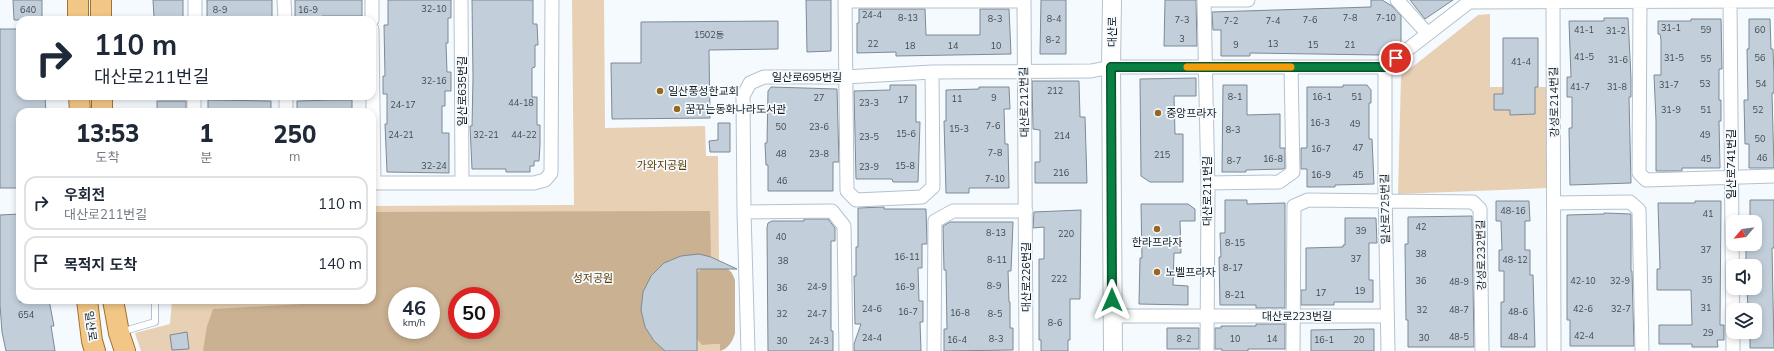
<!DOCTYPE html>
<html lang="ko">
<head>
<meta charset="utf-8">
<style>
  body { margin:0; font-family:Mulish,"Noto Sans KR",sans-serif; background:#f2f2f3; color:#1f2937; height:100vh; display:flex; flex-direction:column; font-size:15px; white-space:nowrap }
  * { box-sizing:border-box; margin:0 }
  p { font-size:13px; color:#747a83 }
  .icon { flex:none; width:22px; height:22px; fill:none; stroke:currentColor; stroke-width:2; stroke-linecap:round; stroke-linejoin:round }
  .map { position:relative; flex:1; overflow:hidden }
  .drawer { position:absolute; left:16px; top:108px; width:360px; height:196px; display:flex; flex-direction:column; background:#fff; border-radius:12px; box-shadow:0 2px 6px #0003 }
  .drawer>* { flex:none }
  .hud { position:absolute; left:16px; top:16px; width:360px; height:84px; border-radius:12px; box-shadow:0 2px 6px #0003; background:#fff; color:#1f2937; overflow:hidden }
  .needle { width:26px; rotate:241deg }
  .fabs { position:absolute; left:1726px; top:215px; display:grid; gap:8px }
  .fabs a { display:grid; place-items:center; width:36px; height:36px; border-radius:8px; background:#fff; box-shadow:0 2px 6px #0003; font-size:20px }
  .speed { position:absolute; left:388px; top:287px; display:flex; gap:8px; font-size:20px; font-weight:700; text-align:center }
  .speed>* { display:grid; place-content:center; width:52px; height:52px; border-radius:50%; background:#fff; box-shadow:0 2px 6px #0003; line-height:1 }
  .speed small { font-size:10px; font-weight:400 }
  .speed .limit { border:6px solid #d22; background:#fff; color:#111 }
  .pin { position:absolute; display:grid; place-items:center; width:34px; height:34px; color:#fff; margin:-17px; border:2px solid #fff; border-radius:50%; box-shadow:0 1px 4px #0007 }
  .me { position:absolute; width:44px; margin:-22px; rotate:0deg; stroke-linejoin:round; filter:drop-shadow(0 0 3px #0008) }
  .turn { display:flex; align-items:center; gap:14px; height:84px; padding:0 12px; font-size:18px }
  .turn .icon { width:52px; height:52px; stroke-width:2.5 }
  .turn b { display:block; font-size:28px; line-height:34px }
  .eta { display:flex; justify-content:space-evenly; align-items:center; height:68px; text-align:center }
  .eta b { font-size:24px; font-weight:800; line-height:28px }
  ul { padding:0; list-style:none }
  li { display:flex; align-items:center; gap:12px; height:54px; margin:0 8px 6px; padding:0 4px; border:2px solid #e0e1e3; border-radius:12px }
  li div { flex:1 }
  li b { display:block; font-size:15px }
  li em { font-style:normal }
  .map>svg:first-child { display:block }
  .green { fill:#e7d0b3; fill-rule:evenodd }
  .forest { fill:#cab191; fill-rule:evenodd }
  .building { fill:#c2cfda; stroke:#7d8994 }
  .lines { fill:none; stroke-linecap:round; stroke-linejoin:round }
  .service-casing { stroke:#b5c2cd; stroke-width:8 }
  .minor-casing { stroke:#b5c2cd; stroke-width:15 }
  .secondary-casing { stroke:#b5c2cd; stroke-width:20 }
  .primary-casing { stroke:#a0732f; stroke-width:22 }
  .service { stroke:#fff; stroke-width:6 }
  .minor { stroke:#fff; stroke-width:13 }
  .secondary { stroke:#fff; stroke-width:18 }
  .primary { stroke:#f2c786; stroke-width:20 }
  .route-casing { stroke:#07532c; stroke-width:10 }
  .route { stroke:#0b8043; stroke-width:7 }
  .slow { stroke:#f59e0b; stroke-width:7 }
  .poi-dot { fill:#98671a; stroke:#f5faff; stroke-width:1.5 }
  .labels { text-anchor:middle; stroke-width:3.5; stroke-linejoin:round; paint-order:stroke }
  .number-label { font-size:9px; fill:#424a4f }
  .street-label { font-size:11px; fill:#181d21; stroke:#f5faff }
  .poi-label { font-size:11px; fill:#181d21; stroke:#f5faff; text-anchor:start }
  .park-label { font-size:11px; fill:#603d01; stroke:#f5faff }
</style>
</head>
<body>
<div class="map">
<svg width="1774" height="351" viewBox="0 0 1774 351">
  <rect width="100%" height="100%" fill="#f5faff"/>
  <!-- green -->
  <path class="green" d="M572 0H604L605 128 705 126 706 156H718L719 261 702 345 720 344V351H141L135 333 170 324 172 300H372V206L574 205ZM397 296H431V330H397ZM457 296H491V330H457Z
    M1490 14V87H1546L1548 188 1398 194 1401 76 1478 15Z"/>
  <!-- forest -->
  <path class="forest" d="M710 211 711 257C693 253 681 256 664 263L645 327 654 341 665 351H203L207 326 213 309 372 300V212ZM397 296H431V330H397ZM457 296H491V330H457Z
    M726 267 732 273 735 280V333C733 341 728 349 720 351V344L702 345 697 339V273L701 269Z"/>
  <!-- building -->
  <path class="building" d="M13 0H42V20H14Z
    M153 0H183V17H154Z
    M207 0H272V19L207 20Z
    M295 0H362V16H322V19H295Z
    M388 0H451V18H448V43H446L447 72H451V91H445V106H442V133H449V173L387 172 385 124H387V94H383V76H385L384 25H388Z
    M472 0H533V24H537L538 45H535V67L532 68V97H537V125H540V145L539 161H534V166H530V172H506V169H472L470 126H472L473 78Z
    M806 0H831V51L807 52Z
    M1041 0H1066V54H1040Z
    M1165 0H1196L1197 46H1164Z
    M1371 0H1382L1392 6 1401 16V42L1379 55 1250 53V56H1221V30H1213L1212 12 1371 7Z
    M1410 0H1453L1425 19Z
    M859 9H925L926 35H980V9H1009L1011 54 896 56V52L857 53V23H859Z
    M1604 18H1628L1631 78V97H1629L1631 183 1570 185 1569 128H1572V97H1567V77H1571L1569 21H1604Z
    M1691 19H1721L1722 69H1719V100H1721V121H1719L1720 168H1682V171H1656V120L1654 75H1661V40L1660 34H1658V21H1691Z
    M1749 19H1770L1771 49H1773L1774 75V93H1772L1774 168H1749V144H1745L1744 100H1748L1747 49H1749Z
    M778 21V49L709 50 710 118 612 119 611 63H641V22Z
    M0 29H20V97H45L46 112H20V188H0Z
    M1503 38H1538V87H1535V114L1510 115V110H1494V94H1503Z
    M1196 78V96H1174L1175 134H1183V182H1150L1141 176 1140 79Z
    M1032 81H1079L1080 117H1085L1087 183H1035V162H1040V130L1033 129Z
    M890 85H916V122H920L918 182H893L892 179H856L854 91 890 90Z
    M1223 85H1247V115L1280 114V148H1285V168L1283 169 1246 170V172H1222Z
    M1343 85H1367L1371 90V103H1369V139H1372L1374 184 1335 185V187H1307V169H1301V148H1307V87H1343Z
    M771 87 837 89 839 162H833V191H768V165H766L765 143H767L768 91Z
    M979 87H1009L1010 109H1004L1005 144H1008L1009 188H969V193H946L944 121H946V90L979 89Z
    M208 100 271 101V112H208Z
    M334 100H352V112H297V101Z
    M157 101H186V112H157Z
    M718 123H730V152H710L709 141 718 140Z
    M1225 200H1247V204L1285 203V308H1256V305H1220L1219 257H1221L1220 233H1225Z
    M1750 200H1774V248H1772L1774 348H1750V332H1755V310H1748L1747 288H1755V266H1746V244H1755V222H1750Z
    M1496 201H1529L1530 221H1525V250H1530V275H1533L1535 347H1501V302H1504V271H1499V250H1502L1501 221H1496Z
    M1695 201H1721L1720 325H1724V340H1717L1718 347H1692V344H1659V325H1692L1691 290H1657V269H1660L1658 203H1695Z
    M1141 204H1188L1195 209V221H1180L1181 253H1174L1173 285 1188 286V305L1139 304 1140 258H1142Z
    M884 207V209H926L927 244H922V268H918L919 301H923V322H920L921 351H854V344L861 324H855L854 276H856V247H858V208Z
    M1081 210 1080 299H1070V340H1068V351H1041V340H1039V259H1044V227L1033 228 1034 212Z
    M1604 213 1631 214V271H1632L1634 346H1570V320H1567V215L1604 214Z
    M20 214V302L49 300 54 326H51L55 351H6L2 332 0 305V215Z
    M1472 216 1474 347H1408V320H1406L1405 244H1408V217Z
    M1345 218H1376L1377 243H1369V280H1373V302H1334V305H1301V290H1306V248L1343 247V245H1345Z
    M804 219H828L835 228V241H831V331H833V351H768L767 228 768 223 772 221H804Z
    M950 222H1013L1011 271H1008L1009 302H1010V328H1013V350L944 351V329H947L946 270H944L943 226Z
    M699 254 711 257 737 269H697V351H665L654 341 645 327 641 310 643 292 651 276 664 263 681 256Z
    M1256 324H1285V349H1248V351H1222V349H1215V328H1221V326H1256Z
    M1167 328H1199V349H1167Z
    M1374 329V351H1311V330Z
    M187 332 189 349 172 350 170 335Z"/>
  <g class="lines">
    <!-- service casing -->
    <g class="service-casing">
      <path id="service" d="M121 332 155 322V300"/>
    </g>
    <!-- minor casing -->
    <g class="minor-casing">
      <path id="minor" d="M284 0 285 20
        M372 0V20
        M461 0 462 182
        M845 0 847 191 856 200 922 197 933 187 932 72
        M1024 0 1026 351
        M1204 0 1208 189 1207 351
        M1204 0H1248
        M1397 0 1427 33
        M845 1H1024
        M1640 1 1639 173 1646 180 1774 176
        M1730 1 1733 351
        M1469 2 1774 1
        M1553 2 1554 351
        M195 20V0
        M372 29 374 183
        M1385 67V187L1388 351
        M286 96V112
        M194 112V96
        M372 183H534L545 180 551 173 552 0
        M1208 183 1279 182 1293 172 1291 67
        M1554 203 1630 202 1639 210 1642 351
        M744 212 832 211 844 226 846 351
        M1113 316H1387
        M748 351 744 212 743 96 750 83 764 77H845L932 72 1091 71 1111 67H1385L1469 2V0
        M934 351 935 221 953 211H1026
        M1293 351 1294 206 1308 200 1473 202 1480 209 1482 351"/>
    </g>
    <!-- secondary casing -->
    <g class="secondary-casing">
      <path id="secondary" d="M1112 0 1111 67 1113 351"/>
    </g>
    <!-- primary casing -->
    <g class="primary-casing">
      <path id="primary" d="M78 0V20
        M101 0V20
        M79 96 80 112
        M102 96V112
        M87 300 92 341 95 351
        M113 300 119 333 125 351"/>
    </g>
    <!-- service -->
    <use href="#service" class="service"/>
    <!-- minor -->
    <use href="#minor" class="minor"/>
    <!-- secondary -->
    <use href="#secondary" class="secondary"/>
    <!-- primary -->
    <use href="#primary" class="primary"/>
  </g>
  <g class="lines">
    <!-- route casing -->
    <g class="route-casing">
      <path id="route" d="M1112 300 1111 67H1385L1396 58"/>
    </g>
    <!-- route -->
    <use href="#route" class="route"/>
    <!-- slow -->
    <path class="slow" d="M1187 67H1291"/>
  </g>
  <!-- markers -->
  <g class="poi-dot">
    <circle cx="660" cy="91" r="4"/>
    <circle cx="677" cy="109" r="4"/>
    <circle cx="1158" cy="113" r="4"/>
    <circle cx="1157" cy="229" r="4"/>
    <circle cx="1157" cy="272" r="4"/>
  </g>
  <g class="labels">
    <!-- number labels -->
    <g class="number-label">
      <text x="434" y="12">32-10</text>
      <text x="28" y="13">640</text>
      <text x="220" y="13">8-9</text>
      <text x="308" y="13">16-9</text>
      <text x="872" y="18">24-4</text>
      <text x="908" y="21">8-13</text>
      <text x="1350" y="21">7-8</text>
      <text x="1386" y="21">7-10</text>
      <text x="995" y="22">8-3</text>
      <text x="1054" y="22">8-4</text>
      <text x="1182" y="23">7-3</text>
      <text x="1310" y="23">7-6</text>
      <text x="1231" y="24">7-2</text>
      <text x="1273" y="24">7-4</text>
      <text x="1671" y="31">31-1</text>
      <text x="1584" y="33">41-1</text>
      <text x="1706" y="33">59</text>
      <text x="1760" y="33">60</text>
      <text x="1616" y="34">31-2</text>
      <text x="709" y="38">1502동</text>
      <text x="1182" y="42">3</text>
      <text x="1053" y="43">8-2</text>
      <text x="873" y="47">22</text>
      <text x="1273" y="47">13</text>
      <text x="1236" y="48">9</text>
      <text x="1313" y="48">15</text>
      <text x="1350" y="48">21</text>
      <text x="910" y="49">18</text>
      <text x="953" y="49">14</text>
      <text x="996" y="49">10</text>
      <text x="1584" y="60">41-5</text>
      <text x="1674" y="61">31-5</text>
      <text x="1760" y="61">56</text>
      <text x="1706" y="62">55</text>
      <text x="1618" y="63">31-6</text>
      <text x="1521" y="65">41-4</text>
      <text x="434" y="84">32-16</text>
      <text x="1705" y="87">53</text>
      <text x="1761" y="87">54</text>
      <text x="1669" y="88">31-7</text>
      <text x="1580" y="90">41-7</text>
      <text x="1617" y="90">31-8</text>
      <text x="1055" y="94">212</text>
      <text x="1235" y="100">8-1</text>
      <text x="1322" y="100">16-1</text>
      <text x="1357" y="100">51</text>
      <text x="819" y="101">27</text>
      <text x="994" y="101">9</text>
      <text x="957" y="102">11</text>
      <text x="903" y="103">17</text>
      <text x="521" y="106">44-18</text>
      <text x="869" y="106">23-3</text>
      <text x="403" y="108">24-17</text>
      <text x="1671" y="113">31-9</text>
      <text x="1706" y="113">51</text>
      <text x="1758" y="113">52</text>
      <text x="1320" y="126">16-3</text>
      <text x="1355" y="127">49</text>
      <text x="993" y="129">7-6</text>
      <text x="781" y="130">50</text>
      <text x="819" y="130">23-6</text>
      <text x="959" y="132">15-3</text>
      <text x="1233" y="133">8-3</text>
      <text x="906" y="137">15-6</text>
      <text x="401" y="138">24-21</text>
      <text x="486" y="138">32-21</text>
      <text x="524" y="138">44-22</text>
      <text x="1705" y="138">49</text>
      <text x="1062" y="139">214</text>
      <text x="869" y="140">23-5</text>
      <text x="1760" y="142">50</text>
      <text x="1358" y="151">47</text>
      <text x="1321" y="152">16-7</text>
      <text x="995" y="156">7-8</text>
      <text x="781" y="157">48</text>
      <text x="819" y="157">23-8</text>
      <text x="1162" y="158">215</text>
      <text x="1762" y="161">46</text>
      <text x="1273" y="162">16-8</text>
      <text x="1706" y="162">45</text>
      <text x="1234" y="164">8-7</text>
      <text x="434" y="169">32-24</text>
      <text x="905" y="169">15-8</text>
      <text x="869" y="170">23-9</text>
      <text x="1061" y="176">216</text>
      <text x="1321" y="178">16-9</text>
      <text x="1358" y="178">45</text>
      <text x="995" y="182">7-10</text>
      <text x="782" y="184">46</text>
      <text x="1513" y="214">48-16</text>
      <text x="1708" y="217">41</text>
      <text x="1421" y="230">42</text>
      <text x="1361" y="234">39</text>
      <text x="996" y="236">8-13</text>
      <text x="1066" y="237">220</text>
      <text x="781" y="240">40</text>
      <text x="1235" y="246">8-15</text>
      <text x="1706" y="253">37</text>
      <text x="1421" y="257">38</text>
      <text x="907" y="260">16-11</text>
      <text x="1356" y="262">37</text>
      <text x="997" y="263">8-11</text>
      <text x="1515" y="263">48-12</text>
      <text x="783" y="264">38</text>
      <text x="1233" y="271">8-17</text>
      <text x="1059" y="282">222</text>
      <text x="1707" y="283">35</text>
      <text x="1421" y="284">36</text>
      <text x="1583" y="284">42-10</text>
      <text x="1620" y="284">32-9</text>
      <text x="1459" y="285">48-9</text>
      <text x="994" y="289">8-9</text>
      <text x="817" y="290">24-9</text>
      <text x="905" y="290">16-9</text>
      <text x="782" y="291">36</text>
      <text x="1360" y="294">19</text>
      <text x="1321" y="296">17</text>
      <text x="1235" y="298">8-21</text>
      <text x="1706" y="311">31</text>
      <text x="872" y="312">24-6</text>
      <text x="1583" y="312">42-6</text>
      <text x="1621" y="312">32-7</text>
      <text x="1422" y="313">32</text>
      <text x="1459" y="313">48-7</text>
      <text x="908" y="315">16-7</text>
      <text x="1518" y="315">48-6</text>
      <text x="960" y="316">16-8</text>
      <text x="782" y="317">32</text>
      <text x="817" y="317">24-7</text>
      <text x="995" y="317">8-5</text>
      <text x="26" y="318">654</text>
      <text x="1055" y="326">8-6</text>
      <text x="1708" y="336">29</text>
      <text x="1584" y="339">42-4</text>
      <text x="1459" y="340">48-5</text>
      <text x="1518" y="340">48-4</text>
      <text x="872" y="341">24-4</text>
      <text x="1424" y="341">30</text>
      <text x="996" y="342">8-3</text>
      <text x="1184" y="342">8-2</text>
      <text x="1235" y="342">10</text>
      <text x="1272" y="342">14</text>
      <text x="957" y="343">16-4</text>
      <text x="1324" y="343">16-1</text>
      <text x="1359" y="343">20</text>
      <text x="782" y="344">30</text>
      <text x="819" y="344">24-3</text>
    </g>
    <!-- street labels -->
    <g class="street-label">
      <text transform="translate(1112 32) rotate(-90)" y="4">대산로</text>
      <text x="807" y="81">일산로695번길</text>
      <text transform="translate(462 91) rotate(-90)" y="4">일산로635번길</text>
      <text transform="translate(1024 102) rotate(-91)" y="4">대산로212번길</text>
      <text transform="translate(1554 102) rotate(-91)" y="4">강성로214번길</text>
      <text transform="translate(1731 164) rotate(-90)" y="4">일산로741번길</text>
      <text transform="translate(1207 191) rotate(-90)" y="4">대산로211번길</text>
      <text transform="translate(1385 209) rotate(-91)" y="4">일산로725번길</text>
      <text transform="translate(1481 255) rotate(-91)" y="4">강성로232번길</text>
      <text transform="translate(1026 277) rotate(-90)" y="4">대산로226번길</text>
      <text x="1297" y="320">대산로223번길</text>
      <text transform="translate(91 326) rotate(82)" y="4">일산로</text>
    </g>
    <!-- poi labels -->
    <g class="poi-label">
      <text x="668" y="95">일산풍성한교회</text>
      <text x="685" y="113">꿈꾸는동화나라도서관</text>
      <text x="1166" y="117">중앙프라자</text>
      <text x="1157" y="246" text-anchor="middle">한라프라자</text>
      <text x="1165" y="276">노벨프라자</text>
    </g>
    <!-- park labels -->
    <g class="park-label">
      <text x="662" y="169">가와지공원</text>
      <text x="593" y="282">성저공원</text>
    </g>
  </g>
</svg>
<div class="fabs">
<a><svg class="needle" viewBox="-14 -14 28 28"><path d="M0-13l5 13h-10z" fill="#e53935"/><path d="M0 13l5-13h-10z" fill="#747a83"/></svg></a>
<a><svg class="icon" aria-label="sound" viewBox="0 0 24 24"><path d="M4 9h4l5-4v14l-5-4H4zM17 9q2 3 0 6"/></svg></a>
<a><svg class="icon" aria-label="layers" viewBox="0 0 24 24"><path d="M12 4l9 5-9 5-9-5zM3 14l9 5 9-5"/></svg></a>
</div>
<div class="speed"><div>46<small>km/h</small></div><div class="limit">50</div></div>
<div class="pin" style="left:1396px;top:58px;background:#d93025"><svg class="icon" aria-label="arrive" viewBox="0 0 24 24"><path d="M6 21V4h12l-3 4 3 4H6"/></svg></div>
<svg class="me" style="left:1112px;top:300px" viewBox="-20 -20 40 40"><path d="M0-17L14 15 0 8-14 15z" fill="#0b8043" stroke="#fff" stroke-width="4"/></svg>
<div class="hud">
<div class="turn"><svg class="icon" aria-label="right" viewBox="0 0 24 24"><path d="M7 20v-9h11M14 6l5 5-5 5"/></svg><div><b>110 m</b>대산로211번길</div></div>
</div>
<section class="drawer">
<div class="eta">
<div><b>13:53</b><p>도착</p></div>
<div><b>1</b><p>분</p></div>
<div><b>250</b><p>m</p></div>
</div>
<ul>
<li><svg class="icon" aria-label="right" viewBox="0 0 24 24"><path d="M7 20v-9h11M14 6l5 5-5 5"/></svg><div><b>우회전</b><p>대산로211번길</p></div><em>110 m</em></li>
<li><svg class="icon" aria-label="arrive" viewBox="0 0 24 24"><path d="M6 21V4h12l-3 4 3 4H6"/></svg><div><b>목적지 도착</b></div><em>140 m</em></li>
</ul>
</section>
</div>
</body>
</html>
